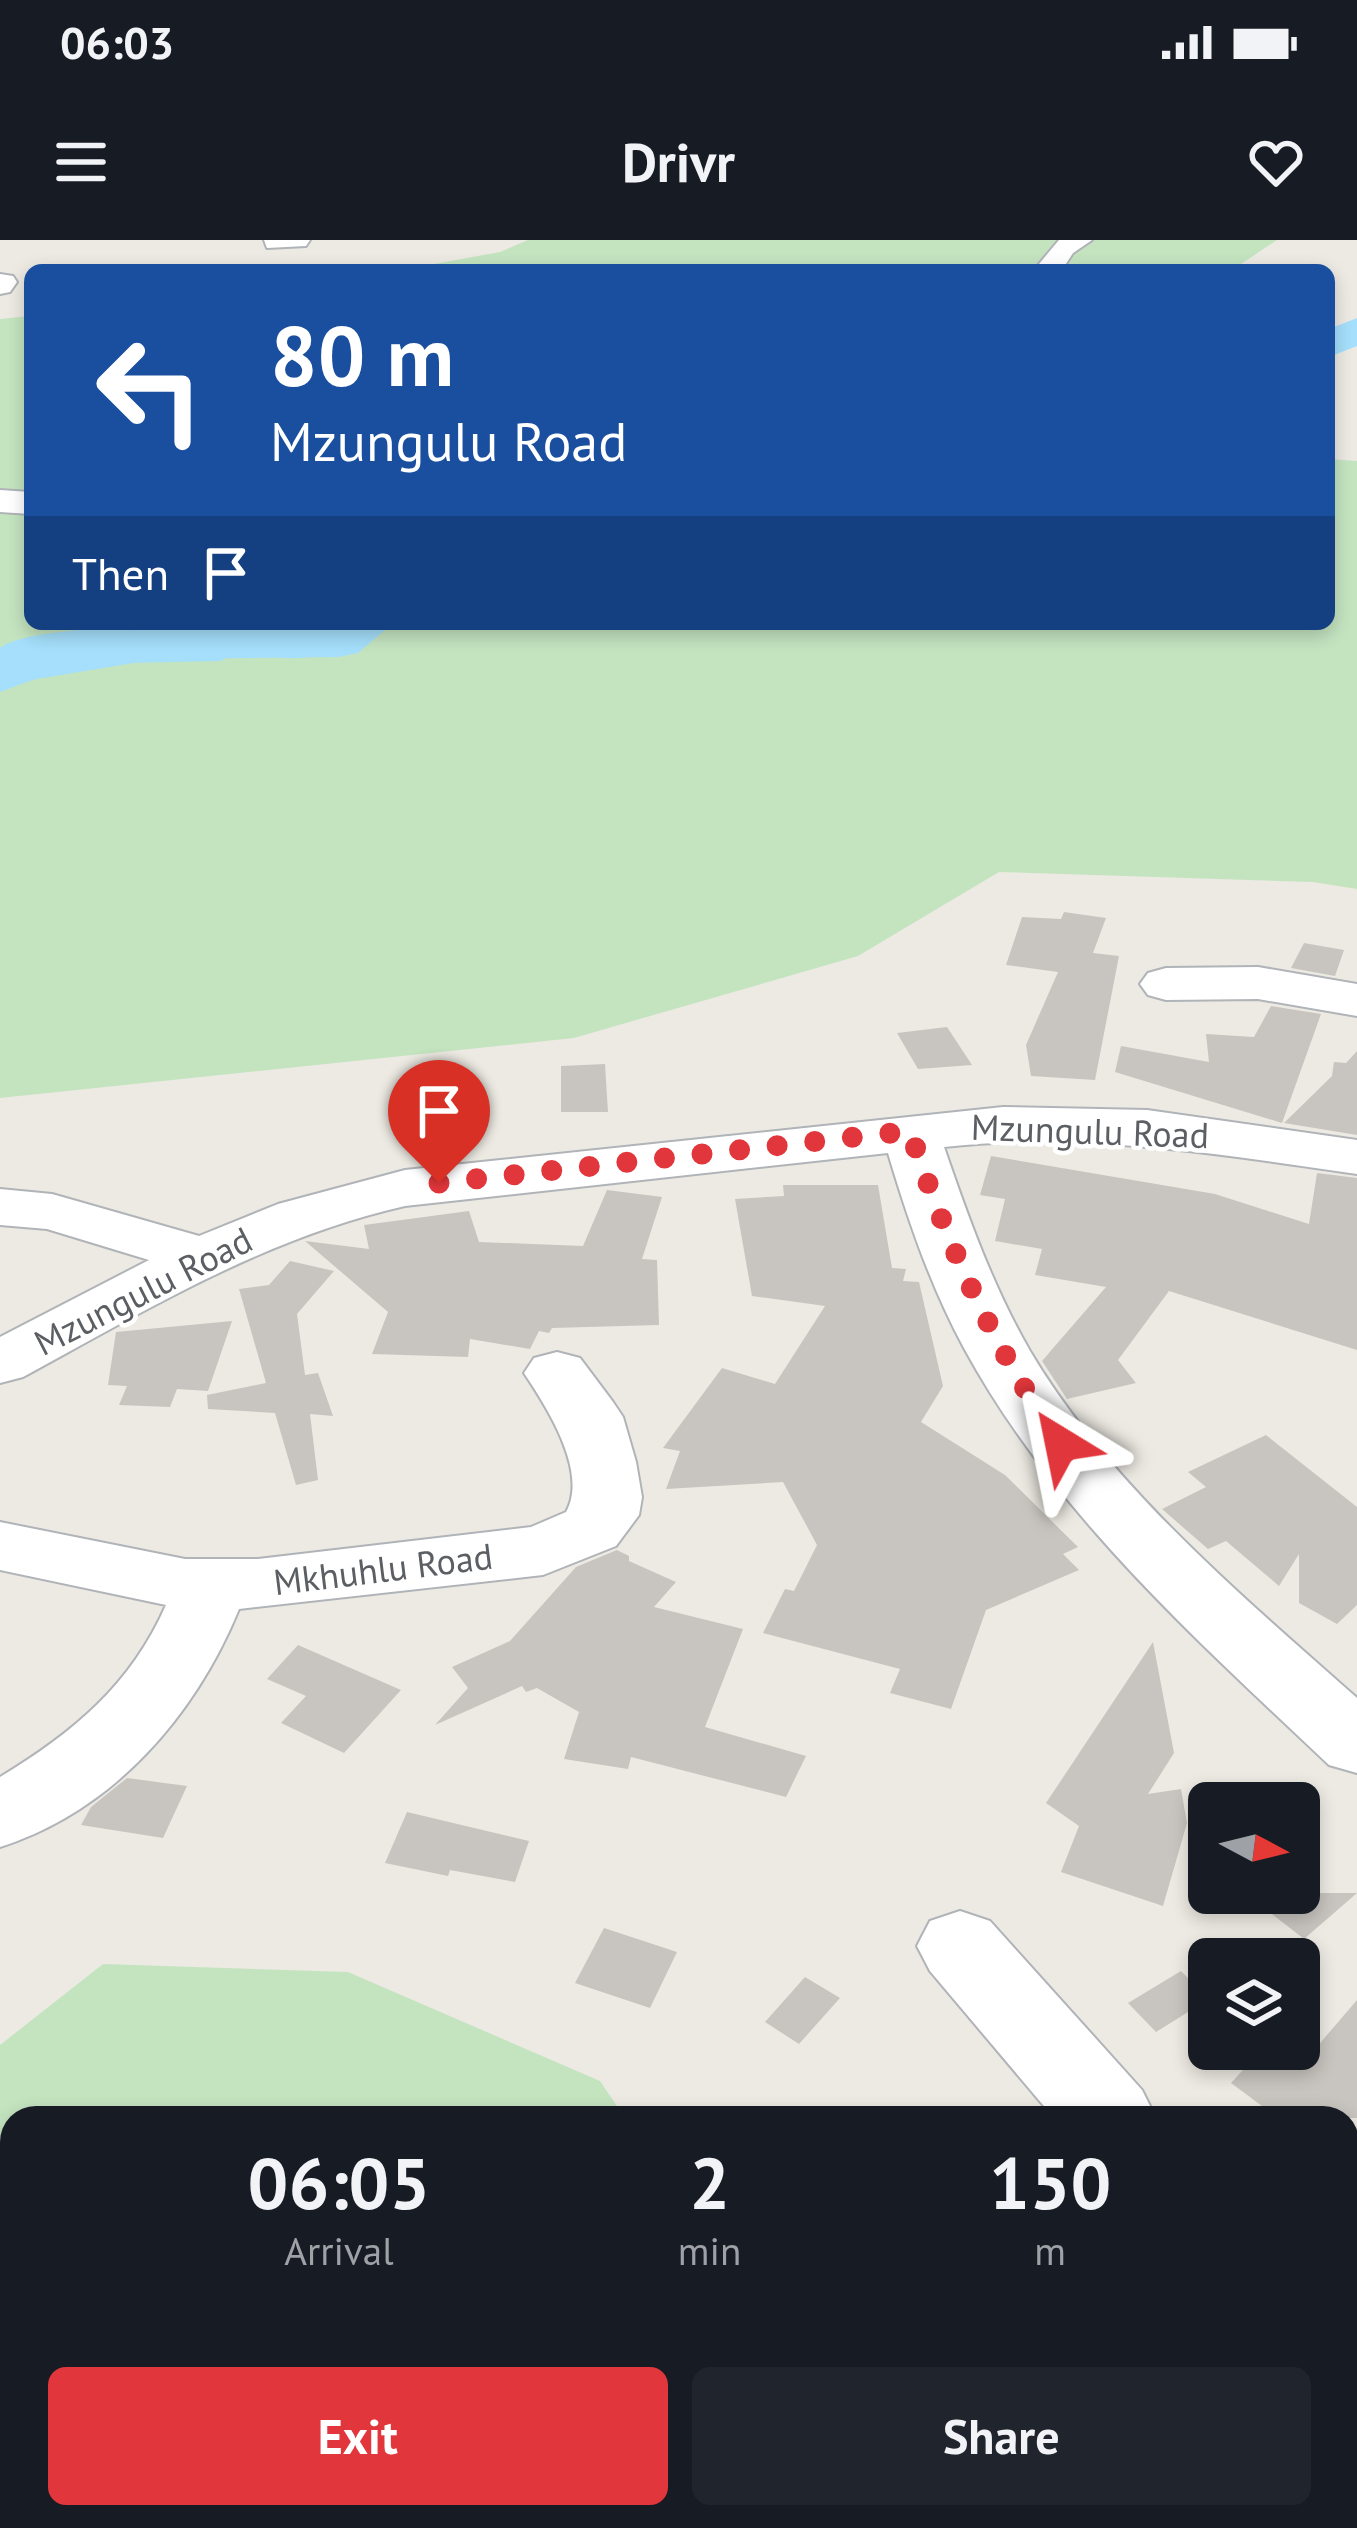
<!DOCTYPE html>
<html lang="en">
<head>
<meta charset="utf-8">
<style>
  body { margin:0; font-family:"PT Sans",sans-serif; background:#20242c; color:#f1f3f6; height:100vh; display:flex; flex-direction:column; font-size:45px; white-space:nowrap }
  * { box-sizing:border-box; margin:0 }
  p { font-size:39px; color:#9ea1a6 }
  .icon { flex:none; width:66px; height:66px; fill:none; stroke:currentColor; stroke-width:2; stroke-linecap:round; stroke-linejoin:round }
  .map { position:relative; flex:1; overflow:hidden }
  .drawer { position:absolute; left:0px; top:1866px; width:1359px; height:423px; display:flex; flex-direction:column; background:#171b24; border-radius:36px 36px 0 0; box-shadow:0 6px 18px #0003 }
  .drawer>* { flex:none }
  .guide { position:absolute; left:24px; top:24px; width:1311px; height:366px; border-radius:18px; box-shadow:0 6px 18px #0003; background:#1a4fa0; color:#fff; overflow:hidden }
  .needle { width:78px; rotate:97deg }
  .tools { position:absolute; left:1188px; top:1542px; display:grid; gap:24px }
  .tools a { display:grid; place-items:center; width:132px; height:132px; border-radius:18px; background:#171b24; box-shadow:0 6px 18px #0003; font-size:60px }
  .pin { position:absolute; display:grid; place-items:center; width:102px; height:102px; color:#fff; margin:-123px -51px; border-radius:50% 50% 50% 0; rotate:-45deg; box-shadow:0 0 12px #0007 }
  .pin .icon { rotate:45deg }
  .me { position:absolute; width:132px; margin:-66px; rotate:325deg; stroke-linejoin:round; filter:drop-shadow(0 0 9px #0008) }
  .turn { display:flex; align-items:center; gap:42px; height:252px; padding:0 48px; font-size:54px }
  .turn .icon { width:156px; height:156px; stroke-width:2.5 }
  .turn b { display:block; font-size:84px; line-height:102px }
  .then { display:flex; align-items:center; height:114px; padding:0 48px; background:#0003; gap:24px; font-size:45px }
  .eta { display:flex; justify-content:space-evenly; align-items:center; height:204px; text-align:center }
  .eta b { font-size:72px; font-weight:800; line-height:84px }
  .button { display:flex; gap:24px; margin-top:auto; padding:24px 48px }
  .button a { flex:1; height:138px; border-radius:18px; background:#e1363b; color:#fff; font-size:48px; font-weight:800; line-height:138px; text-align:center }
  .button a+a { background:#20242c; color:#f1f3f6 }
  .status { display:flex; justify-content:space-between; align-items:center; height:84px; padding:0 60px; background:#171b24; direction:ltr }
  .status svg { height:33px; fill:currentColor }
  header { display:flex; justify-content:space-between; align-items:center; height:156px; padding:0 48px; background:#171b24; font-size:54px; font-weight:800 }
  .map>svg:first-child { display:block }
  .green { fill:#c4e4c0 }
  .water { fill:#a5dffb }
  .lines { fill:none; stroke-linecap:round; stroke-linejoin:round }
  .stream { fill:#a5dffb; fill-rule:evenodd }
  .river { fill:#a5dffb; fill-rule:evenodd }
  .building { fill:#c8c5c0 }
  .minor-casing { stroke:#b0b4b8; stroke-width:4 }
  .minor { fill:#fff; fill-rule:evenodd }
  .route { stroke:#e1363b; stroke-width:21; stroke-dasharray:0 37.8 }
  .labels { text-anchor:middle; stroke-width:9; stroke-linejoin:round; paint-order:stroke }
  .street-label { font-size:36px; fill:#5b5f63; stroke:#fff }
</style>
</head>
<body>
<div class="status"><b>06:03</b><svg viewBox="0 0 49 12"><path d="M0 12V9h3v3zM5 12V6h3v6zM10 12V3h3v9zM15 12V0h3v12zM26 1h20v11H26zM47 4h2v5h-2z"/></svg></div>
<header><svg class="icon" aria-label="menu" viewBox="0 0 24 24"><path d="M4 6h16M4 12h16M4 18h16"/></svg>Drivr<svg class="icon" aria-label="heart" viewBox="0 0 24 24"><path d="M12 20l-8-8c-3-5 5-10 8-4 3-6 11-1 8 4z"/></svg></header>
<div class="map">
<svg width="1357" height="2288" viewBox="0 0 1357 2288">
  <rect width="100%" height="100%" fill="#edeae3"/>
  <!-- green -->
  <path class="green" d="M528 0H1277L1232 30H401L500 12Z
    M30 76V384H1329V219L1357 221V649L1313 642 999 632 858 716 574 798 0 858V79Z
    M103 1724 348 1732 600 1841 625 1878H12V2277H1010L1025 2288H0V1805Z"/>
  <!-- water -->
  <path class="water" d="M134 385 277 403 317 401 332 407C304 430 246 412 214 403L211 405 225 419 220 421 76 424 0 452V408C22 391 102 389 134 385Z"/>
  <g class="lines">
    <!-- stream -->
    <path class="stream" d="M12 2201V2225L0 2227V2203Z
      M271 2277H318L325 2279 328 2288H281L275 2285Z"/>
    <!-- river -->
    <path class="river" d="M1357 78V106L1329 117V89Z
      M392 384 358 413 339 417 158 419 0 445V411L158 387Z"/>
  </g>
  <!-- building -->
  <path class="building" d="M1064 672 1106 678 1093 713 1119 716 1095 840 1031 836 1026 805 1058 732 1006 725 1022 677 1061 679Z
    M1304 703 1344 710 1335 736 1291 728Z
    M1271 766 1321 774 1282 883 1115 832 1121 806 1209 822 1206 794 1254 797Z
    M947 787 972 825 918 829 897 793Z
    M1357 811V895L1284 883 1332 836 1334 822 1346 823Z
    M605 824 608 872H561V826Z
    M991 916 1215 954 1309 984 1317 933 1357 938V1110L1169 1051 1118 1120 1136 1143 1067 1159 1042 1121 1106 1047 1035 1035 1042 1009 995 1001 1005 959 980 955Z
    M783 945H878L892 1028 906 1029 903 1041 919 1042 943 1146 921 1182 1005 1235 1078 1307 1063 1314 1079 1330 986 1370 951 1469 890 1453 900 1429 763 1393 785 1349 794 1351 817 1305 783 1242 666 1249 680 1211 663 1208 722 1128 775 1144 825 1066 752 1056 735 959 784 956Z
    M607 950 662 957 642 1019 657 1020 659 1085 552 1088 549 1093 539 1091 530 1109 470 1099 468 1117 372 1114 388 1072 305 1001 369 1009 364 985 469 971 479 1002 583 1006Z
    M290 1021 334 1031 297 1074 305 1135 318 1133 333 1176 310 1174 318 1240 296 1245 275 1173 208 1169 207 1155 266 1143 239 1049 269 1045Z
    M232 1081 208 1151 177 1149 170 1167 119 1165 127 1146 108 1145 116 1092Z
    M1266 1195 1357 1267V1365L1337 1384 1299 1363V1314L1279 1346 1226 1301 1208 1309 1162 1269 1206 1247 1188 1232Z
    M617 1310 629 1316V1321L676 1342 654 1367 743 1389 705 1487 806 1516 786 1557 631 1517 628 1529 564 1519 579 1472 537 1448 526 1452 522 1446 435 1485 468 1448 452 1427 510 1401 576 1327Z
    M1153 1402 1174 1513 1148 1554 1181 1549 1187 1583 1163 1666 1061 1632 1079 1586 1046 1563Z
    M298 1405 401 1450 344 1513 281 1483 306 1456 267 1439Z
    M127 1538 187 1546 163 1598 81 1585 91 1567Z
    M407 1572 529 1601 515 1642 450 1630 448 1636 385 1623Z
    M1245 1653H1357L1304 1699Z
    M604 1688 677 1712 650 1768 575 1743Z
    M1181 1731 1209 1759 1156 1792 1128 1763Z
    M805 1737 840 1758 799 1804 765 1782Z
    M1357 1760V1878H1278L1231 1843 1262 1809H1315Z"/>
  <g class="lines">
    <!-- minor casing -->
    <g class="minor-casing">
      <path id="minor" d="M264 0H310L306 6 267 8Z
        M1059 0H1092L1073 13 1062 30H1034Z
        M0 34 13 36 17 42 10 52 0 54Z
        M0 250 30 252V274L0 272Z
        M1258 727 1357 744V776L1258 759 1166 760 1148 755 1140 744 1148 733 1166 728Z
        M1003 867 1147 870 1357 900V934C1219 914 1084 892 944 907 968 977 993 1047 1030 1111 1111 1247 1240 1354 1357 1458V1533L1329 1525C1196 1399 1053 1272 964 1108 931 1047 908 980 888 913L405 966C267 997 146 1070 23 1137L0 1143V1097L149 1020 47 989 0 985V949L52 954 199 996 278 964 405 930Z
        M557 1112 580 1118 613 1162 623 1177 636 1222 642 1257 639 1275 616 1306 543 1335 239 1369C195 1476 113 1571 0 1607V1537C73 1493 131 1445 166 1365L0 1330V1282L185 1319H258L531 1287 566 1272C589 1232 546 1166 524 1133L534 1118Z
        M960 1671 990 1681 1142 1850 1156 1878H1054L930 1731 917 1706 930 1681Z
        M1347 2089 1357 2093V2195L1347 2191Z"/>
    </g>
    <!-- minor -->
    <use href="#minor" class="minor"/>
  </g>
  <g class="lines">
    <!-- route -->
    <path class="route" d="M439 943 910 891C947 1004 993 1107 1061 1204"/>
  </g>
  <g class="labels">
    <!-- street labels -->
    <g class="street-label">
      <text transform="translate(1090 891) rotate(2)" y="13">Mzungulu Road</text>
      <text transform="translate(143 1051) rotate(-27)" y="13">Mzungulu Road</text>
      <text transform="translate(383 1329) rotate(-7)" y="13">Mkhuhlu Road</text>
    </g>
  </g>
</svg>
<div class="tools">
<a><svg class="needle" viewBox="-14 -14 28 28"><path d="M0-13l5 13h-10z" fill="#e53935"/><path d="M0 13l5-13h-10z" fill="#9ea1a6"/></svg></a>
<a><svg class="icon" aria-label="layers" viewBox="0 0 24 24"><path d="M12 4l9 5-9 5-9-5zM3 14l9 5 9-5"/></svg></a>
</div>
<div class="pin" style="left:439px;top:943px;background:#d93025"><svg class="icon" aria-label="arrive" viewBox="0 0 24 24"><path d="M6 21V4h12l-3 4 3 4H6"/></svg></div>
<svg class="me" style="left:1061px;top:1204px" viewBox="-20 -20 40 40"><path d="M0-17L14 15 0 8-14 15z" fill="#e1363b" stroke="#fff" stroke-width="4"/></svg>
<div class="guide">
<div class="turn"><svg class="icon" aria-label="left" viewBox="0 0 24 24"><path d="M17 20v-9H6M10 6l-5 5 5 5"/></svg><div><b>80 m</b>Mzungulu Road</div></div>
<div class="then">Then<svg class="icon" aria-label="arrive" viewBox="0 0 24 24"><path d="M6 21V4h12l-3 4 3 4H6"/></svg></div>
</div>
<section class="drawer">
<div class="eta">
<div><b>06:05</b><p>Arrival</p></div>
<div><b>2</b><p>min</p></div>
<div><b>150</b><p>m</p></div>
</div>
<div class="button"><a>Exit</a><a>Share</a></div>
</section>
</div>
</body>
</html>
